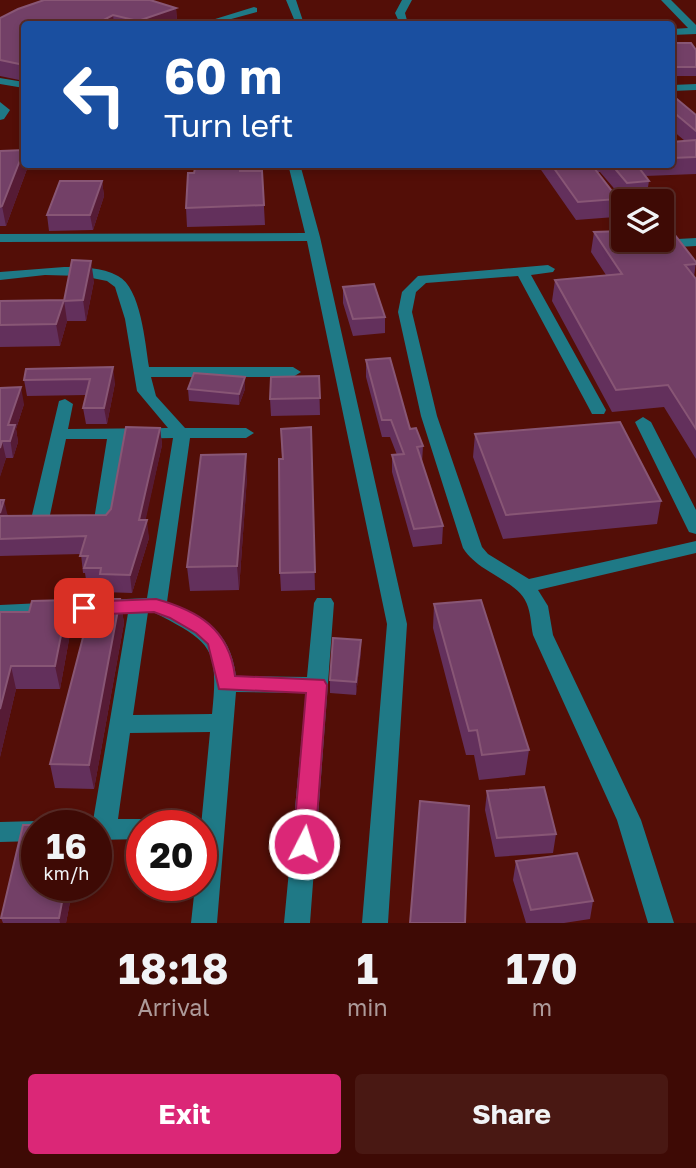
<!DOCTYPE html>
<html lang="en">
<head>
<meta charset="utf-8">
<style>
  body { margin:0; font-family:"Golos Text",sans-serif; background:#491813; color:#f1f3f6; height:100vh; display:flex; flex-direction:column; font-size:26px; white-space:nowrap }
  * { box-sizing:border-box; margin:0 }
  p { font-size:23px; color:#ad9a9a }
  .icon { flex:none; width:38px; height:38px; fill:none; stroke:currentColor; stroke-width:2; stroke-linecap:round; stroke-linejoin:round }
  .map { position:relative; height:923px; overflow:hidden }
  .details { display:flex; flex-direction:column; background:#3e0a05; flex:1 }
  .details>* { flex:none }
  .hud { position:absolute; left:21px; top:21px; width:654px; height:147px; border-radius:7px; box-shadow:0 4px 10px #0003,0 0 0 2px #572b27; background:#1a4fa0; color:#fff; overflow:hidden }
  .controls { position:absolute; left:611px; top:189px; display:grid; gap:14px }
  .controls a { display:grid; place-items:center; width:63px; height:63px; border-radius:7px; background:#3e0a05; box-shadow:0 4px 10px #0003,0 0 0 2px #572b27; font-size:35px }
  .speed { position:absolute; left:21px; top:810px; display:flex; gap:14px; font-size:35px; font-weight:700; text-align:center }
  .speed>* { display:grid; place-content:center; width:91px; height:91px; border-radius:50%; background:#3e0a05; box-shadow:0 4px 10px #0003,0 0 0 2px #572b27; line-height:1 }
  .speed small { font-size:18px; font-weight:400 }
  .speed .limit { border:10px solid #d22; background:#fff; color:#111 }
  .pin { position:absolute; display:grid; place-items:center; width:60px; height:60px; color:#fff; margin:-30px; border-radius:14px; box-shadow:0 4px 10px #0006 }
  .me { position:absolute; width:77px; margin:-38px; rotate:5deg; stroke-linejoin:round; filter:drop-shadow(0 0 5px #0008) }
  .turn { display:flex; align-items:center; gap:24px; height:147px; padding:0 28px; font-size:32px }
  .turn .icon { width:91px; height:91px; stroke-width:2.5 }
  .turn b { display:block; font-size:49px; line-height:60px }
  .eta { display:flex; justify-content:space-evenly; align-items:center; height:119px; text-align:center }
  .eta b { font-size:42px; font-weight:700; line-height:49px }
  .cta { display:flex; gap:14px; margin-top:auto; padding:14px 28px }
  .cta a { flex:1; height:80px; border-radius:7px; background:#db2777; color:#fff; font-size:28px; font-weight:700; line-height:80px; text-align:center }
  .cta a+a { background:#491813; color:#f1f3f6 }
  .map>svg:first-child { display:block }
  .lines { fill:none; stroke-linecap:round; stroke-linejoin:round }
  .minor { fill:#1f7986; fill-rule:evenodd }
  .wall { fill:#63305c }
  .shaded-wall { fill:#561b35 }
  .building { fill:#734067; stroke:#885675; stroke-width:2 }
  .route { fill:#db2777; stroke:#8e194d; stroke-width:2 }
</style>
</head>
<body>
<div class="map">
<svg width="696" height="923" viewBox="0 0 696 923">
  <rect width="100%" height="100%" fill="#530e07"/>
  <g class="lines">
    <!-- minor -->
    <path class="minor" d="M286 0H296L304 24H296Z
      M402 0H412L405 13 408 24H400L395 13Z
      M661 0H671L696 25V34L672 35V29L688 28Z
      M254 7 257 8V12L213 24H199Z
      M0 78 24 82V88L0 84Z
      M696 84V90L672 91V85Z
      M0 102 10 110 4 119 0 120Z
      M288 164H300L320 237 407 624 388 923H362L387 624 307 241 0 242V234L305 233Z
      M603 184 607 185 623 203V215L618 214 597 188Z
      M696 238V246L659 248 652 244 659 240Z
      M548 265 555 269 553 272 531 275 606 410 604 414H592L590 410 518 276 426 283 416 292 412 312 437 416 482 547 488 554 529 579 696 541V553L538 590 548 606 553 635 641 820 674 923H648L617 820 533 635C531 626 531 616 528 607 520 580 480 575 463 548L421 416 398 312 402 292 418 276Z
      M64 267C81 267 102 267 118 276 141 288 145 343 149 367H293L301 372 293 377H151L156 396 185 428H246L254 433 246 438H190L167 602C206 621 229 628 236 676L307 677 314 603 317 598H331L334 603 310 923H284L306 693 236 692 217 923H191L195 886H201V826L210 732 130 733 118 819H142L151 822 153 826H142V839L96 840V826H86L93 821 128 613 0 619V605L147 598 173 438 124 439 111 526 109 530H95L93 526 107 439H66L50 515 41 521 32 515 59 401 65 399 73 404 68 429 168 428 137 391 125 319 115 287 107 281 82 276 45 275 0 280V272ZM148 612H153C212 642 219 647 212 714L133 715Z
      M643 417 651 422 696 510V534L689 532 687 528 635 422Z
      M37 821 47 826H37V841L0 842V822Z"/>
  </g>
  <!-- wall -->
  <path class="wall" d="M176 8 177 23 172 24H24V81L0 76V18Z
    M672 43 696 50V76H672Z
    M672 95 696 115V174L645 176 649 181 646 199 624 200 600 172H596L618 199 615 217 576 220 539 167V164H672V142L685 141 672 130Z
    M24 150V164H26L27 169 6 226H0V151Z
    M243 164 242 171H262L265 225 187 227 186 208 194 173Z
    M102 181 104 196 93 230 49 231 47 215Z
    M594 232 696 262 694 277 696 279V459L664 407 612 412 552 301 555 280 606 275 591 252Z
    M94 281 86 321H67L60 346 0 347V301L64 300Z
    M343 287 385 317V333L353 336 343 303Z
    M366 360 423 446 422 463 443 526 442 544 413 547 392 472V455H397L390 437H382L366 377Z
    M26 369 115 383 107 424H86L83 408 86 395 27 396 24 380Z
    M319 376 320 415 271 416 270 399Z
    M0 389 24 404 16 429 18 442 13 458H6L0 476Z
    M188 389H245L239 405 189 401Z
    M311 427 315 590 281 591 280 573 282 459 281 429Z
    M160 428 162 445 145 520 149 538 132 593 103 592 102 586H87L85 573H83L81 554 0 556V500L8 516 106 515Z
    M475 434 661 501 657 524 503 539 473 457Z
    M247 477 239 590 190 591 187 567Z
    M120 599 124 623 94 789 55 788 50 764Z
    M434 604 529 750 525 775 479 780 474 755H466L433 628Z
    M0 612 72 623 60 689H16L0 757Z
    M361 652 356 695 330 693V680Z
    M487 791 556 834 553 853 495 857 485 810Z
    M516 861 593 901 590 919 564 923H526L513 880Z
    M37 886H73L66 923H3L1 918Z"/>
  <!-- shaded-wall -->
  <path class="shaded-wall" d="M176 8 177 23 172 24H138V21Z
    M113 15 114 24H96Z
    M24 150V164H26L27 169 6 226 2 206Z
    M102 181 104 196 93 230 90 215Z
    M91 261 94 281 86 321 83 300Z
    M64 300 67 321 60 346 56 324Z
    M113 367 115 383 107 424 104 408Z
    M245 377V389L239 405V394Z
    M21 387 24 404 16 429 18 442 13 458 8 425Z
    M160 428 162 445 142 537 147 520 149 538 132 593 130 575 139 520Z
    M2 441 6 458 0 477V448Z
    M246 454 247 477 239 590 237 566Z
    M4 500 8 517 0 520V513Z
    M120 599 124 623 94 789 89 765Z
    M68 600 72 623 60 689 55 666Z
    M361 640V652L356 695V682Z
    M11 666 16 689 0 757V709Z
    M65 886H73L66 923H60L59 918Z"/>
  <!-- building -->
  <path class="building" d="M44 0H150L176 8 138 21 113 15 96 24H24V65L0 60V18L18 9Z
    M505 20H531L534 24H507Z
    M672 43H691L696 50V67H672Z
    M672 95 696 115V131L672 111Z
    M696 140V157L672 158V142Z
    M24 150 2 206 0 207V151Z
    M196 164H240V171H262L264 205 186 208 188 173H194Z
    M551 164H591L618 199 578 202Z
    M611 164H636L649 181 627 183Z
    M60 181H102L90 215H47Z
    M662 230H671L696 262V264L685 265 696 279V429L668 385 616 390 555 280 622 274 594 232 623 231V240H662Z
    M72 260 91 261 83 300 64 301Z
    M374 284 385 317 353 319 343 287Z
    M64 300 56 324 0 325V301Z
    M390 358 410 429 416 428 423 446 417 447 443 526 414 529 392 455 404 454 391 420H382L366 360Z
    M113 367 104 408H83L90 379 24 380 26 369Z
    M194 373 245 377 239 394 188 389Z
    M319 376 320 398 270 399 271 377Z
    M21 387 8 425H15L10 441H2L0 448V388Z
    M620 422 661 501 506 515 475 434Z
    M126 427 160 428 139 520H147L130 575 100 574 101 568H84L88 556H80L86 536 0 539V516L106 515 111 509Z
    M311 427 315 572 280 573 279 459H283L281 429Z
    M246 454 237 566 187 567 201 455Z
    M0 500H4L0 513Z
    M93 599H120L89 765 50 764Z
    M68 600 55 666H11L0 709V612H29L32 601Z
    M481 600 529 750 482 755 477 730 469 731 434 604Z
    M333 638 361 640 356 682 330 680Z
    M544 787 556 834 497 838 487 791Z
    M420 801 469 806 465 923H410Z
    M23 825H77V826H37V886H65L59 918H1Z
    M577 853 593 901 531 910 516 861Z"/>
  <!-- route -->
  <path class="route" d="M156 599C199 611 229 629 235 676L324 680 327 685 315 844 311 850 304 853 296 850 293 844 306 693 219 689 208 644 196 633 170 618 154 612 84 615 77 613 74 608 77 604 84 602Z"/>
</svg>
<div class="controls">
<a><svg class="icon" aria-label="layers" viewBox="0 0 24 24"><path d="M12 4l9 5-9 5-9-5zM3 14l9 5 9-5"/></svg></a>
</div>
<div class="speed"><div>16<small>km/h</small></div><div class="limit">20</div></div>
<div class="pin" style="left:84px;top:608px;background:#d93025"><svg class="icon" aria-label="arrive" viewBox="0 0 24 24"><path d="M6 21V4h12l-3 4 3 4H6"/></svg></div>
<svg class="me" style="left:304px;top:844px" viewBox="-20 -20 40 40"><circle r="17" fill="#db2777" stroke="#fff" stroke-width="3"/><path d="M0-11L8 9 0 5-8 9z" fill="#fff"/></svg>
<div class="hud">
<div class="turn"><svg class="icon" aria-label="left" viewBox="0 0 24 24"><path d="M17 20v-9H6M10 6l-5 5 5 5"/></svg><div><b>60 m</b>Turn left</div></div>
</div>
</div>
<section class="details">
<div class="eta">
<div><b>18:18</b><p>Arrival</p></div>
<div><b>1</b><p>min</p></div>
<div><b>170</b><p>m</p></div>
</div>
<div class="cta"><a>Exit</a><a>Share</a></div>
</section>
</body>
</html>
